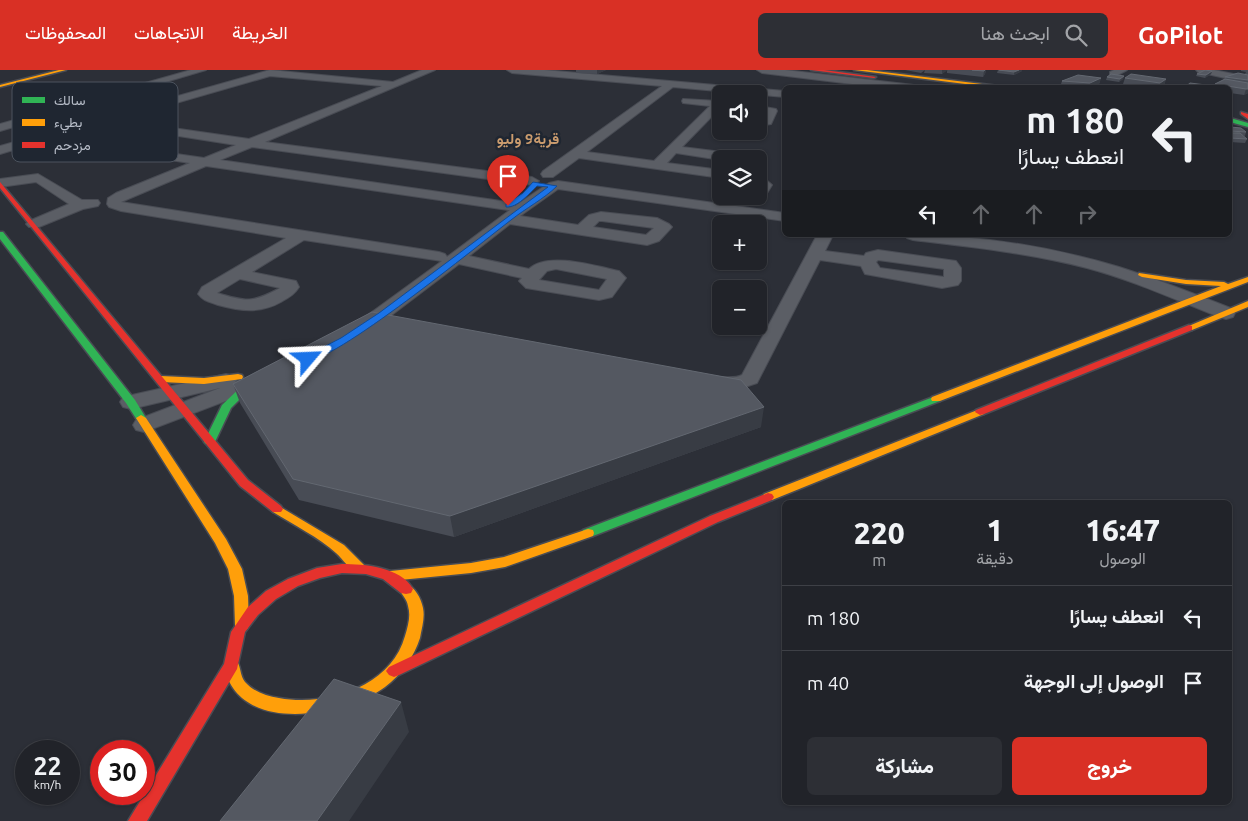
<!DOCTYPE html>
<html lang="ar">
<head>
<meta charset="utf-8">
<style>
  body { margin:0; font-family:Ubuntu,Vazirmatn,sans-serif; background:#2d2f35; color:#f1f3f6; direction:rtl; height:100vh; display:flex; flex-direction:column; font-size:19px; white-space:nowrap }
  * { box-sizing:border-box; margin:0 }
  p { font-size:16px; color:#a2a4a8 }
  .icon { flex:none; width:28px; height:28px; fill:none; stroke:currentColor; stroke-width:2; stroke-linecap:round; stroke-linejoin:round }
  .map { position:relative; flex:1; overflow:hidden; direction:ltr }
  .sheet { position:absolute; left:782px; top:430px; width:450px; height:305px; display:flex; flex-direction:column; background:#212329; border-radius:8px; box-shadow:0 1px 4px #0004,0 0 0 1px #3e4046; direction:rtl }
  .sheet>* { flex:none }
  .hud { position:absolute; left:782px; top:15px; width:450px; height:152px; border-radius:8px; box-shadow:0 1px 4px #0004,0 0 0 1px #3e4046; direction:rtl; background:#212329; color:#f1f3f6; overflow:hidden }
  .fabs { position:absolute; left:712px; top:15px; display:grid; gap:10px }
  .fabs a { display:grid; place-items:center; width:55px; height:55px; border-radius:8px; background:#212329; box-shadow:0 1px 4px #0004,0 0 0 1px #3e4046; font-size:25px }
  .speed { position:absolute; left:15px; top:670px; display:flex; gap:10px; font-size:25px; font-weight:700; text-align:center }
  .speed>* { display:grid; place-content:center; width:65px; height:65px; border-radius:50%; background:#212329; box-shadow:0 1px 4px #0004,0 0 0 1px #3e4046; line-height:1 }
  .speed small { font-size:12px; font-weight:400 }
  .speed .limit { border:8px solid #d22; background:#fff; color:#111 }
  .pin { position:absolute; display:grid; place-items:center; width:42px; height:42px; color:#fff; margin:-51px -21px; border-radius:50% 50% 50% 0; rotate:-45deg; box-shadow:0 0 5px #0007 }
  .pin .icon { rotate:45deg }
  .me { position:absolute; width:55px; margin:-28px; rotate:64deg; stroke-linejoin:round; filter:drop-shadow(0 0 4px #0008) }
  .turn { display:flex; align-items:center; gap:18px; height:105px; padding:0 25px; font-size:22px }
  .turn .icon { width:65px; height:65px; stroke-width:2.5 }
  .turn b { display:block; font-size:35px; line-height:42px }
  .lanes { display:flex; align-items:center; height:48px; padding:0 25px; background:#0003; justify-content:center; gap:25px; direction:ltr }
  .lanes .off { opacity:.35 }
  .eta { display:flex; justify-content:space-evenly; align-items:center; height:85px; text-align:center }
  .eta b { font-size:30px; font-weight:800; line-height:35px }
  .button { display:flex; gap:10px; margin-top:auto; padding:10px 25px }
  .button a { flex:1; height:58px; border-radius:8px; background:#d93025; color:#fff; font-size:20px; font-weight:800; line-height:58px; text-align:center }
  .button a+a { background:#2d2f35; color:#f1f3f6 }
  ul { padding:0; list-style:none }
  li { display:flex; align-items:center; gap:15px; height:65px; padding:0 25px; border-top:1px solid #3e4046 }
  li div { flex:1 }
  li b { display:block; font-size:19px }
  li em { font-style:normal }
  header { display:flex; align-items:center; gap:30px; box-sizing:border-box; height:70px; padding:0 25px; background:#d93025; color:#fff }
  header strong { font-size:24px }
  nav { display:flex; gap:28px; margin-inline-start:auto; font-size:18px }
  .search { width:350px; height:45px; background:#2d2f35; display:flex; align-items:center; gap:12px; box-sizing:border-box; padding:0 18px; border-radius:8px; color:#a2a4a8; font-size:19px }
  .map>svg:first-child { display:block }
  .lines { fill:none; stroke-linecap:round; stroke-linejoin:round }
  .street-casing { stroke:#494c54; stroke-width:2 }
  .fast-casing { stroke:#494c54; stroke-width:3 }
  .slow-casing { stroke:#494c54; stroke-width:3 }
  .jam-casing { stroke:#494c54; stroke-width:3 }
  .street { fill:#5b5e65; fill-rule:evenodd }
  .fast { fill:#30b455; fill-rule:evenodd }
  .slow { fill:#ff9f0a; fill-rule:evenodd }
  .jam { fill:#e5322d; fill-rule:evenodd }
  .wall { fill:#484c55 }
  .shaded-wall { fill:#383c44 }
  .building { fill:#545861; stroke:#636871 }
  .route { fill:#1a73e8; stroke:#114b97 }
  .labels { text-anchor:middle; stroke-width:5; stroke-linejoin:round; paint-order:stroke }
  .far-district-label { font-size:15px; font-weight:bold; fill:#cb9c6e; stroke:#1f2631 }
  .key { fill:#1f2631; stroke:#4c535e; stroke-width:1 }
  .key-label { font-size:14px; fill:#b6bcc7 }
</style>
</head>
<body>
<header>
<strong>GoPilot</strong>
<div class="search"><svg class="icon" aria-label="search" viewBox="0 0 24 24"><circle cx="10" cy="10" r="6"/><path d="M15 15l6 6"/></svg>ابحث هنا</div>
<nav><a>الخريطة</a><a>الاتجاهات</a><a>المحفوظات</a></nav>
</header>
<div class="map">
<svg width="1248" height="751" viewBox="0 0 1248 751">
  <rect width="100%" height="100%" fill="#2c2f37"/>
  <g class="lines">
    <!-- street casing -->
    <g class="street-casing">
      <path id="street" d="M191 0H206L0 61V54Z
        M270 0 393 12 422 0H435L265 72 532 107 539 111 532 115 252 77 220 90 508 132 513 133 515 136 549 113 558 111 785 143V151L558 119 520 146 578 155 589 145 601 142 657 148 669 154 672 157 659 171 647 175 510 154 469 186 529 199C547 181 596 196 619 201L626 208 612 227 599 230 526 218 519 211 522 208 459 194 364 266 357 268 350 266 347 262 350 258 442 191 304 170 252 202 296 211 299 217C294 225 289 227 281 232 260 244 240 241 218 235 210 232 203 231 198 224L202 217 286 168 121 141 109 137 107 134 108 128 116 123 190 93 43 71 0 84V76ZM270 6 382 16 249 69 117 50ZM102 54 236 75 204 88 59 67ZM206 96 508 140H510L447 187 445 184 439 182 121 132ZM599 151H602L654 158 646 165 593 157ZM556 199 607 209 599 220 539 210 547 201ZM240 209 280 218C252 233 247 232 217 223Z
        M507 0H544L785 21V27L673 17 587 82 654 91 710 36 683 33 682 31 683 29 718 31 721 32V37L682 77 722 82 735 89 721 90 676 83 667 93 721 100V108L579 88 553 107H543L541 104 543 101 662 16 512 3Z
        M757 0H785L914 15 919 18H885L762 3Z
        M1114 0H1127L1116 6H1110V2Z
        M1196 0H1214L1248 7V13L1198 2Z
        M759 36 776 39 777 41 771 54 759 56V50L763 49 766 43 759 42Z
        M38 104 82 130H98L100 133 98 136 83 139 39 157H29L26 154 29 151 69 134 36 112 0 117V109Z
        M759 107 764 108 772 115 764 128 759 129 753 126H759Z
        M817 165H833L825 181 864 186 866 183 878 180 956 191 961 198V211L958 215 942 218 865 204 861 196 820 190 757 313 736 320 703 317 700 312 703 307C716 304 730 311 742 305ZM878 190 944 199V207L880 198 876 192Z
        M905 165C977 165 1049 176 1119 197 1157 209 1195 224 1233 239L1235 243 1233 247 1226 249 1219 247C1176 230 1132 210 1087 198 1030 183 971 177 913 170L907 168Z
        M226 304 233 306 237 310 235 312 257 305 265 306 268 311 265 316 144 362 136 360 133 355 136 350 220 318 131 339 123 337 120 332 123 327Z"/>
    </g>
    <!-- fast casing -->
    <g class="fast-casing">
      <path id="fast" d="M1230 48 1248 53V57L1230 52Z
        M0 162H3L135 330 146 348 145 350H137L126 333 0 169Z
        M250 311 255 314 231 338 214 374H206L204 372 222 335 246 312Z
        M936 326 940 327 941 329 940 331 593 466H583L582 463 583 460Z"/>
    </g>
    <!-- slow casing -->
    <g class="slow-casing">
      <path id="slow" d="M59 0H66L0 17V15Z
        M854 0H867L1015 18H997Z
        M1139 203 1186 210 1224 212 1228 214 1248 207V212L940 331H932L931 329 932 327 1221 216 1186 214 1142 207 1138 205Z
        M1248 231V237L1192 260H1186L1184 258Z
        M238 304 242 305 243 307 242 309 204 314 161 312 156 309 161 306 204 308Z
        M980 339 984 340 985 342 984 344 772 430H764L762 427 764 424Z
        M141 345 146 348 226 469 242 499 248 526 249 555 247 559 242 561 237 559 235 555 234 526 228 499 215 473 136 348Z
        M277 435 344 475 364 495 366 498 364 501C352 505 344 490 336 483 320 468 292 454 273 442L271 439 273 436Z
        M588 459 593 460 594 463 593 466 505 497 471 503 390 511 385 510 383 506 385 502 390 501 471 493 504 487Z
        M406 514C415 517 421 528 423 538 425 548 422 557 420 568 414 587 401 605 385 617 344 647 236 666 224 595L227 591 232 589 237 591C241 597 240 606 245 612 254 622 266 626 279 628 326 637 391 617 405 566 408 556 411 546 408 536 407 529 402 525 399 519L401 515Z"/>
    </g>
    <!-- jam casing -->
    <g class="jam-casing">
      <path id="jam" d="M811 0H824L876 7 874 8Z
        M1241 42 1248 44V49L1241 44Z
        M0 112 248 410 281 436 283 439 281 442H273L240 416 0 118Z
        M1189 255 1192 256V260L984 344 980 345 975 342 976 340Z
        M768 423 772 424 774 427 772 430 718 452 399 605 394 607 389 605 386 601 389 597 710 446Z
        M342 494C364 494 401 497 413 519L411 523 406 524 401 523 383 509 366 504 342 503 320 508 298 516 276 529 258 545 245 562 237 599 147 751H128L224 594 231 562 248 537 266 521 288 509 317 498Z"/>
    </g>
    <!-- street -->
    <use href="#street" class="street"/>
    <!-- fast -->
    <use href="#fast" class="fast"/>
    <!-- slow -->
    <use href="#slow" class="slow"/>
    <!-- jam -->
    <use href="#jam" class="jam"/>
  </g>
  <!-- wall -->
  <path class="wall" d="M576 0H606L597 4 576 3Z
    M905 0H986L985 4 983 7 947 3V0L942 4 924 3 925 0 921 3Z
    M998 0 1022 1 1014 5 997 3Z
    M1241 0H1248V23L1244 25 1230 23V18H1213L1215 14 1224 10 1225 7 1245 4 1246 2 1241 1Z
    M1212 1 1211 4 1205 8 1196 6 1197 4Z
    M1124 6 1123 9 1119 12 1106 10 1107 7Z
    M1101 8 1099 14 1092 18 1060 17 1062 11Z
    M1125 8 1166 9 1164 15 1160 18H1148L1123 14Z
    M1230 57 1246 62 1245 66 1242 65 1247 69 1245 73 1230 72Z
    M233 314 761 357 454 467 299 430 240 333Z"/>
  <!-- shaded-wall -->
  <path class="shaded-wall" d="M597 0H606L597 4Z
    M942 0H948L942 4Z
    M985 0H986L985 4 983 7 984 1Z
    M1019 0H1022V1L1014 5V2Z
    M1212 1 1211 4 1205 8 1206 5Z
    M1124 6 1123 9 1119 12 1120 9Z
    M1101 8 1099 14 1092 18H1089L1090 13Z
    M1166 9 1164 15 1160 18H1158L1160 13Z
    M1246 19H1248V23L1244 25Z
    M764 337 761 357 454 467 450 446Z
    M401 632 409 662 349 751H317Z"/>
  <!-- building -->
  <path class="building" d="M972 0H985L984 1Z
    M999 0H1019L1014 2Z
    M1205 0 1212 1 1206 5 1197 4Z
    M1238 3 1248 5V10L1225 7Z
    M1111 4 1124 6 1120 9 1107 7Z
    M1131 4 1166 9 1160 13 1125 8Z
    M1078 5 1101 8 1090 13 1062 11Z
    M1225 9 1248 13V19H1246L1215 14Z
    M1190 13 1206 15 1204 18H1184Z
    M1230 57 1241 58 1246 62 1230 61Z
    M1230 63H1240L1247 69 1230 68Z
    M372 242 741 310 764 337 450 446 293 409 233 314Z
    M334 609 401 632 317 751H220Z"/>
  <!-- route -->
  <path class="route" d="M533 112 557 116C544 129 526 138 511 150 482 172 331 296 304 291V287L341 268 379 243 548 117 537 116C529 124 517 138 506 137V134L523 123Z"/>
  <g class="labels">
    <!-- far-district labels -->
    <g class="far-district-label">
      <text x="528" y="74">قرية9 وليو</text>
    </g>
  </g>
  <!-- legend -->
  <rect x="12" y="12" width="166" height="80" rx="8" class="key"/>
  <rect x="22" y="27" width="23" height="6" fill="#30b455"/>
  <rect x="22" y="49" width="23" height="7" fill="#ff9f0a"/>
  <rect x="22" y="72" width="23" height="6" fill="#e5322d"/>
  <g class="key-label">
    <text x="54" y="35">سالك</text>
    <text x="54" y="57">بطيء</text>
    <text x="54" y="80">مزدحم</text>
  </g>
</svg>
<div class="fabs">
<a><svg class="icon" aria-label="sound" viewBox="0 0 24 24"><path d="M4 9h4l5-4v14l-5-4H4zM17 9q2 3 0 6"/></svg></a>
<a><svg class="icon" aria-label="layers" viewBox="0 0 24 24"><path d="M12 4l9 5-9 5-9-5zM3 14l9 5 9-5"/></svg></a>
<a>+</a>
<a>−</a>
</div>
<div class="speed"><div>22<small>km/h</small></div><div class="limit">30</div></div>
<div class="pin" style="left:508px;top:136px;background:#d93025"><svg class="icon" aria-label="arrive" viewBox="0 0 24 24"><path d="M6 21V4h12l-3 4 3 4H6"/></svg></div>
<svg class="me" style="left:308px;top:289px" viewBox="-20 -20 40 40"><path d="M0-17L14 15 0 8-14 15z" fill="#1a73e8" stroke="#fff" stroke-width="4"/></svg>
<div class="hud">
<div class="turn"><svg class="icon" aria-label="left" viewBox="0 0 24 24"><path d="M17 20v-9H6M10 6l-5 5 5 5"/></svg><div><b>180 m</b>انعطف يسارًا</div></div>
<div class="lanes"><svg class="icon" aria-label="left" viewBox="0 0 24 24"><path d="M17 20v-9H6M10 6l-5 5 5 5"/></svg><svg class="icon off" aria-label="ahead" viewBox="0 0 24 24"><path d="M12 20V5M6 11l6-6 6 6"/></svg><svg class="icon off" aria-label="ahead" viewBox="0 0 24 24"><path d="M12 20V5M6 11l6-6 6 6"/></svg><svg class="icon off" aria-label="right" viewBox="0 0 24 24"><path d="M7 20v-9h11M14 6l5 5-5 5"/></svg></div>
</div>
<section class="sheet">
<div class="eta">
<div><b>16:47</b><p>الوصول</p></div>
<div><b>1</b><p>دقيقة</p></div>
<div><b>220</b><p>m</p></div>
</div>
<ul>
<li><svg class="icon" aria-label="left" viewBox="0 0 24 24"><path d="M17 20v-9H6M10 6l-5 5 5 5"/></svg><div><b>انعطف يسارًا</b></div><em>180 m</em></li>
<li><svg class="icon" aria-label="arrive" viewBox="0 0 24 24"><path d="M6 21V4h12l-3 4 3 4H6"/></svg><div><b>الوصول إلى الوجهة</b></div><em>40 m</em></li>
</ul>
<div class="button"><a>خروج</a><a>مشاركة</a></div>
</section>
</div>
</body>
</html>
